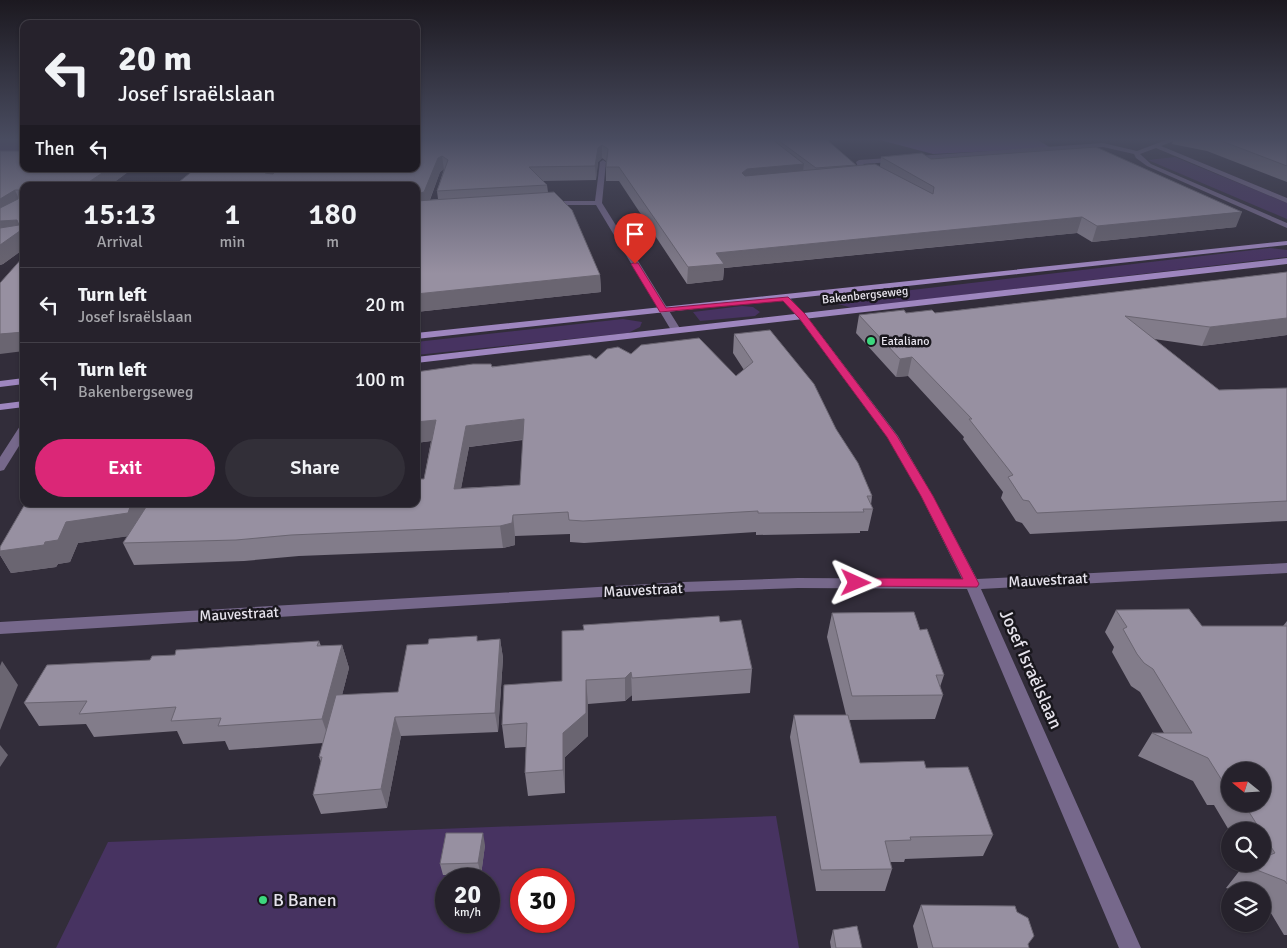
<!DOCTYPE html>
<html lang="en">
<head>
<meta charset="utf-8">
<style>
  body { margin:0; font-family:Signika,sans-serif; background:#322f38; color:#f1f3f6; height:100vh; display:flex; flex-direction:column; font-size:19px; white-space:nowrap }
  * { box-sizing:border-box; margin:0 }
  p { font-size:16px; color:#a4a4a9 }
  .icon { flex:none; width:28px; height:28px; fill:none; stroke:currentColor; stroke-width:2; stroke-linecap:round; stroke-linejoin:round }
  .map { position:relative; flex:1; overflow:hidden }
  .details { position:absolute; left:20px; top:182px; width:400px; height:325px; display:flex; flex-direction:column; background:#26222c; border-radius:10px; box-shadow:0 1px 4px #0004,0 0 0 1px #423f48 }
  .details>* { flex:none }
  .top-card { position:absolute; left:20px; top:20px; width:400px; height:152px; border-radius:10px; box-shadow:0 1px 4px #0004,0 0 0 1px #423f48; background:#26222c; color:#f1f3f6; overflow:hidden }
  .needle { width:32px; rotate:288deg }
  .tools { position:absolute; left:1221px; top:762px; display:grid; gap:10px }
  .tools a { display:grid; place-items:center; width:50px; height:50px; border-radius:50%; background:#26222c; box-shadow:0 1px 4px #0004,0 0 0 1px #423f48; font-size:25px }
  .speed { position:absolute; left:435px; top:868px; display:flex; gap:10px; font-size:25px; font-weight:700; text-align:center }
  .speed>* { display:grid; place-content:center; width:65px; height:65px; border-radius:50%; background:#26222c; box-shadow:0 1px 4px #0004,0 0 0 1px #423f48; line-height:1 }
  .speed small { font-size:12px; font-weight:400 }
  .speed .limit { border:8px solid #d22; background:#fff; color:#111 }
  .pin { position:absolute; display:grid; place-items:center; width:42px; height:42px; color:#fff; margin:-51px -21px; border-radius:50% 50% 50% 0; rotate:-45deg; box-shadow:0 0 5px #0007 }
  .pin .icon { rotate:45deg }
  .me { position:absolute; width:55px; margin:-28px; rotate:91deg; stroke-linejoin:round; filter:drop-shadow(0 0 4px #0008) }
  .turn { display:flex; align-items:center; gap:18px; height:105px; padding:0 15px; font-size:22px }
  .turn .icon { width:65px; height:65px; stroke-width:2.5 }
  .turn b { display:block; font-size:35px; line-height:42px }
  .then { display:flex; align-items:center; height:48px; padding:0 15px; background:#0003; gap:10px; font-size:19px }
  .eta { display:flex; justify-content:space-evenly; align-items:center; height:85px; text-align:center }
  .eta b { font-size:30px; font-weight:600; line-height:35px }
  .primary-button { display:flex; gap:10px; margin-top:auto; padding:10px 15px }
  .primary-button a { flex:1; height:58px; border-radius:30px; background:#db2777; color:#fff; font-size:20px; font-weight:600; line-height:58px; text-align:center }
  .primary-button a+a { background:#322f38; color:#f1f3f6 }
  ul { padding:0; list-style:none }
  li { display:flex; align-items:center; gap:15px; height:75px; padding:0 15px; border-top:1px solid #423f48 }
  li div { flex:1 }
  li b { display:block; font-size:19px }
  li em { font-style:normal }
  .map>svg:first-child { display:block }
  .green { fill:#473361; fill-rule:evenodd }
  .forest { fill:#724e9d }
  .lines { fill:none; stroke-linecap:round; stroke-linejoin:round }
  .street { fill:#76688b; fill-rule:evenodd }
  .secondary { fill:#9e86bf; fill-rule:evenodd }
  .wall { fill:#827c8a; fill-rule:evenodd }
  .shaded-wall { fill:#6a6571 }
  .building { fill:#9790a1; stroke:#6a6571; fill-rule:evenodd }
  .route { fill:#db2777; stroke:#8e194d }
  .poi-dot { fill:#3dd77e; stroke:#19171d; stroke-width:2 }
  .labels { text-anchor:middle; stroke-width:5; stroke-linejoin:round; paint-order:stroke }
  .far-street-label { font-size:12px; fill:#e6e3ec; stroke:#19171d }
  .far-poi-label { font-size:12px; fill:#e6e3ec; stroke:#19171d; text-anchor:start }
  .street-label { font-size:15px; fill:#e6e3ec; stroke:#19171d }
  .near-street-label { font-size:18px; fill:#e6e3ec; stroke:#19171d }
  .near-poi-label { font-size:18px; fill:#e6e3ec; stroke:#19171d; text-anchor:start }
</style>
</head>
<body>
<div class="map">
<svg width="1287" height="948" viewBox="0 0 1287 948">
  <rect width="100%" height="100%" fill="#322d3a"/>
  <!-- green -->
  <path class="green" d="M0 140H24V156L0 157Z
    M1175 157 1287 203V219L1148 160Z
    M1270 248 1287 250V257L852 308 835 303V299Z
    M742 306 753 307 760 312 755 316 700 321 693 312Z
    M623 319 642 322 640 327 628 333 416 355V342Z
    M776 816 799 948H56L108 842ZM446 879H489V921H446ZM521 879H564V921H521Z"/>
  <!-- forest -->
  <path class="forest" d="M880 140H1038L1051 148 933 154Z"/>
  <g class="lines">
    <!-- street -->
    <path class="street" d="M1166 140H1176L1161 146 1287 198V203L1156 148 1140 154 1151 164 1287 223V228L1147 166 1136 158 1134 154 1103 147 863 164 876 173V175L874 176 858 167 856 162 859 160 1103 143 1137 151Z
      M603 160 606 162 602 203 681 330 679 332H673L671 330 596 205H548L544 203 548 201H595L600 162Z
      M785 295 788 296 805 314 898 436 933 496 977 579 1287 563V573L981 589 1141 948H1119L967 589 798 588 683 592 0 634V622L683 582 798 578 962 579 921 496 887 437 799 318 782 300 780 298Z
      M24 425V438L4 470 0 471V457L20 426Z"/>
    <!-- secondary -->
    <path class="secondary" d="M1287 241V245L416 339V333Z
      M1287 258V264L416 363V357Z
      M24 378V384L0 387V381Z
      M24 401V407L0 410V404Z"/>
  </g>
  <!-- wall -->
  <path class="wall" d="M416 140H827L856 166H880L881 157 931 159 1236 227 1092 242 1077 233 806 260 724 268 723 280 687 284 619 181H606V161L602 158 598 162 596 180 543 181 547 185 548 192 600 275 601 292 416 312V186L195 169H416ZM444 169 437 191 438 199 430 200 440 172Z
    M1173 140H1287V182L1207 151 1172 144Z
    M0 151 24 169H132L3 264 0 265Z
    M1287 272V335L1202 346 1154 339 1219 390 1287 388V521L1030 534 1022 523 1016 521 1001 498 1003 492 963 439 964 437 908 376 896 377 856 333 859 315 906 313H935Z
    M734 334 836 429 872 496 871 505 873 509 868 531H860V533L756 535V532L584 543 570 542V534L515 536V545L503 548 299 556 244 561 134 565 123 543 128 536 78 543 70 562 58 564 56 567 11 573 0 555V547L416 504 424 479 431 441 416 443V372L596 359 631 354 736 376 744 370 733 353ZM523 440 520 485 461 488 469 447Z
    M1116 610 1202 626H1283L1287 621V935H1284L1265 903 1262 902V891H1235L1226 888 1244 865 1262 864V831H1230V832L1214 805H1207L1193 781 1138 756 1152 733H1164L1140 692 1131 686 1112 652 1114 647 1105 632ZM1230 771 1262 804H1230Z
    M832 613 920 630 944 675 940 687 943 695 935 719 849 720 860 763 926 768 993 835 983 856 905 859 904 862H890L892 869 885 891H816L790 737 794 715H846L827 637Z
    M720 622 752 669 750 693 632 701V695L625 701 588 704V736L565 757V793L528 796 525 773 526 747 505 748 502 725 562 681Z
    M500 639 503 658 498 732 401 736 387 808 321 814 313 795 321 762 319 757 323 743 229 750 225 741 183 744 177 731 94 737 86 724 39 726 24 703 150 660 175 655 319 641 321 646 342 645 349 668 342 695 398 692 478 641Z
    M485 845 481 875H443L440 864Z
    M921 905 1028 946 1029 948H918L913 926Z
    M833 930 862 948H831L830 942Z"/>
  <!-- shaded-wall -->
  <path class="shaded-wall" d="M602 145V158L598 162 596 180 595 166 598 148Z
    M442 156 444 169 440 172 427 207 416 210V194L438 158Z
    M804 164 802 178 746 183 742 173 747 169Z
    M108 169H132L109 186H83Z
    M269 169H274L277 178 265 173Z
    M15 190 21 204 0 219V199Z
    M1242 212 1236 227 1092 242 1097 226Z
    M1082 217 1077 233 724 268 723 280 687 284 688 267 716 253Z
    M17 220 24 228V249L3 264 0 265V221Z
    M600 275 601 292 416 312V294Z
    M1287 318V335L1202 346 1210 327Z
    M24 332V351L0 354V334Z
    M912 357 908 376 896 377 900 359Z
    M524 419 526 439 469 447 457 510 454 489 466 426Z
    M436 420 439 440 416 443V422Z
    M131 504H150L138 535 78 543 70 562 58 564 56 567 11 573 0 555V551L45 542 66 522Z
    M513 515 515 536V545L503 548 500 526Z
    M500 639 503 658 498 732 495 713Z
    M342 645 349 668 330 742 322 719Z
    M2 661 18 685 0 730V666Z
    M631 672 632 695 625 701V678Z
    M586 680 588 704V736L565 757V793L563 770V733Z
    M395 717 401 736 387 808 381 789Z
    M0 745 8 755 0 767Z
    M483 833 485 845 481 875 478 863Z"/>
  <!-- building -->
  <path class="building" d="M416 140H773L804 164 747 169 742 173 745 176 875 164 933 194 934 187 881 157 922 153 931 159 1096 147 1242 212 1097 226 1082 217 808 244 716 253 724 264 688 267 619 167H606L608 149 602 145 598 148 595 166 529 167 547 185 437 191 448 160 442 156 438 158 424 192 416 194V186H174L195 169H269L265 173 273 174 277 169H416Z
    M778 140H827L856 165 816 168Z
    M1219 140H1287V166Z
    M0 151H24V169H108L83 186H24V228L0 245V228L19 225 17 220 0 221V208L18 199 19 190H15L0 199Z
    M554 192 572 210 600 275 416 294V201Z
    M24 256V332L0 334V283Z
    M1287 272V318L1210 327 1125 316 1219 390 1287 388V501L1037 513 1029 501 1023 500 1008 477 1013 475 969 419H972L912 357 900 359 859 315 904 310 906 313 932 310 935 313Z
    M770 330 814 384 836 429 858 463 872 496H867L873 509H863L864 512 758 513V511L583 521 569 520 568 512 513 515 512 523 500 526 291 535 236 540 123 543 148 504H416V479H424L436 420 416 422V372L473 364H491L492 367 590 355 596 359 607 349 618 347 631 354 641 345 699 338 736 376 753 362 734 334ZM524 419 520 485 454 489 466 426Z
    M25 504H131L128 513 66 522 58 540 45 542 44 545 0 551V547Z
    M1189 609 1202 626H1287V884L1285 881 1244 865 1248 864H1262V858L1275 853 1262 833V831H1261L1244 804H1262V771H1230V782H1223L1208 758 1152 733H1192L1153 669 1144 663 1137 654 1123 629 1127 627 1116 610Z
    M914 612 920 630 927 629 944 675H936L943 695 852 696 832 613Z
    M719 616 720 622 741 620 752 669 632 678 631 672 625 678 586 680V713L563 733V770L525 773 527 723 502 725 504 685 562 681V631L584 630 583 625Z
    M477 636V641L500 639 495 713 395 717 381 789 313 795 322 757H319L336 695 398 692 407 645 428 644 429 639Z
    M319 641 317 646 342 645 322 719 218 726 221 718 171 721 176 707 79 714 87 701 24 703 47 665 150 660 152 656 175 655 176 650Z
    M794 715H848L860 763 924 761 926 768 968 767 993 835 910 837 911 840 885 841 892 869 821 870Z
    M446 833H483L478 863 440 864Z
    M921 905 1015 906 1017 912 1028 918 1034 936 1028 944 1029 948H933Z
    M857 926 862 948H836L833 930Z"/>
  <!-- sky -->
  <linearGradient id="sky" x2="0" y2="1"><stop stop-color="#1c1920"/><stop offset="0.51" stop-color="#494c60"/><stop offset="1" stop-color="#494c60" stop-opacity="0"/></linearGradient>
  <rect width="1287" height="273" fill="url(#sky)"/>
  <!-- route -->
  <path class="route" d="M633 263H638L666 308 788 297 805 314 897 436 933 496 979 584 977 587 852 586 850 583 856 578 963 579 921 496 887 437 799 318 783 301 660 312 631 264Z"/>
  <!-- markers -->
  <g class="poi-dot">
    <circle cx="871" cy="341" r="5"/>
    <circle cx="263" cy="900" r="5"/>
  </g>
  <g class="labels">
    <!-- far-street labels -->
    <g class="far-street-label">
      <text transform="translate(865 295) rotate(-6)" y="4">Bakenbergseweg</text>
    </g>
    <!-- far-poi labels -->
    <g class="far-poi-label">
      <text x="881" y="345">Eataliano</text>
    </g>
    <!-- street labels -->
    <g class="street-label">
      <text transform="translate(1048 580) rotate(-3)" y="5">Mauvestraat</text>
      <text transform="translate(643 590) rotate(-3)" y="5">Mauvestraat</text>
      <text transform="translate(239 614) rotate(-3)" y="5">Mauvestraat</text>
    </g>
    <!-- near-street labels -->
    <g class="near-street-label">
      <text transform="translate(1031 669) rotate(66)" y="6">Josef Israëlslaan</text>
    </g>
    <!-- near-poi labels -->
    <g class="near-poi-label">
      <text x="273" y="906">B Banen</text>
    </g>
  </g>
</svg>
<div class="tools">
<a><svg class="needle" viewBox="-14 -14 28 28"><path d="M0-13l5 13h-10z" fill="#e53935"/><path d="M0 13l5-13h-10z" fill="#a4a4a9"/></svg></a>
<a><svg class="icon" aria-label="search" viewBox="0 0 24 24"><circle cx="10" cy="10" r="6"/><path d="M15 15l6 6"/></svg></a>
<a><svg class="icon" aria-label="layers" viewBox="0 0 24 24"><path d="M12 4l9 5-9 5-9-5zM3 14l9 5 9-5"/></svg></a>
</div>
<div class="speed"><div>20<small>km/h</small></div><div class="limit">30</div></div>
<div class="pin" style="left:635px;top:264px;background:#d93025"><svg class="icon" aria-label="arrive" viewBox="0 0 24 24"><path d="M6 21V4h12l-3 4 3 4H6"/></svg></div>
<svg class="me" style="left:856px;top:583px" viewBox="-20 -20 40 40"><path d="M0-17L14 15 0 8-14 15z" fill="#db2777" stroke="#fff" stroke-width="4"/></svg>
<div class="top-card">
<div class="turn"><svg class="icon" aria-label="left" viewBox="0 0 24 24"><path d="M17 20v-9H6M10 6l-5 5 5 5"/></svg><div><b>20 m</b>Josef Israëlslaan</div></div>
<div class="then">Then<svg class="icon" aria-label="left" viewBox="0 0 24 24"><path d="M17 20v-9H6M10 6l-5 5 5 5"/></svg></div>
</div>
<section class="details">
<div class="eta">
<div><b>15:13</b><p>Arrival</p></div>
<div><b>1</b><p>min</p></div>
<div><b>180</b><p>m</p></div>
</div>
<ul>
<li><svg class="icon" aria-label="left" viewBox="0 0 24 24"><path d="M17 20v-9H6M10 6l-5 5 5 5"/></svg><div><b>Turn left</b><p>Josef Israëlslaan</p></div><em>20 m</em></li>
<li><svg class="icon" aria-label="left" viewBox="0 0 24 24"><path d="M17 20v-9H6M10 6l-5 5 5 5"/></svg><div><b>Turn left</b><p>Bakenbergseweg</p></div><em>100 m</em></li>
</ul>
<div class="primary-button"><a>Exit</a><a>Share</a></div>
</section>
</div>
</body>
</html>
